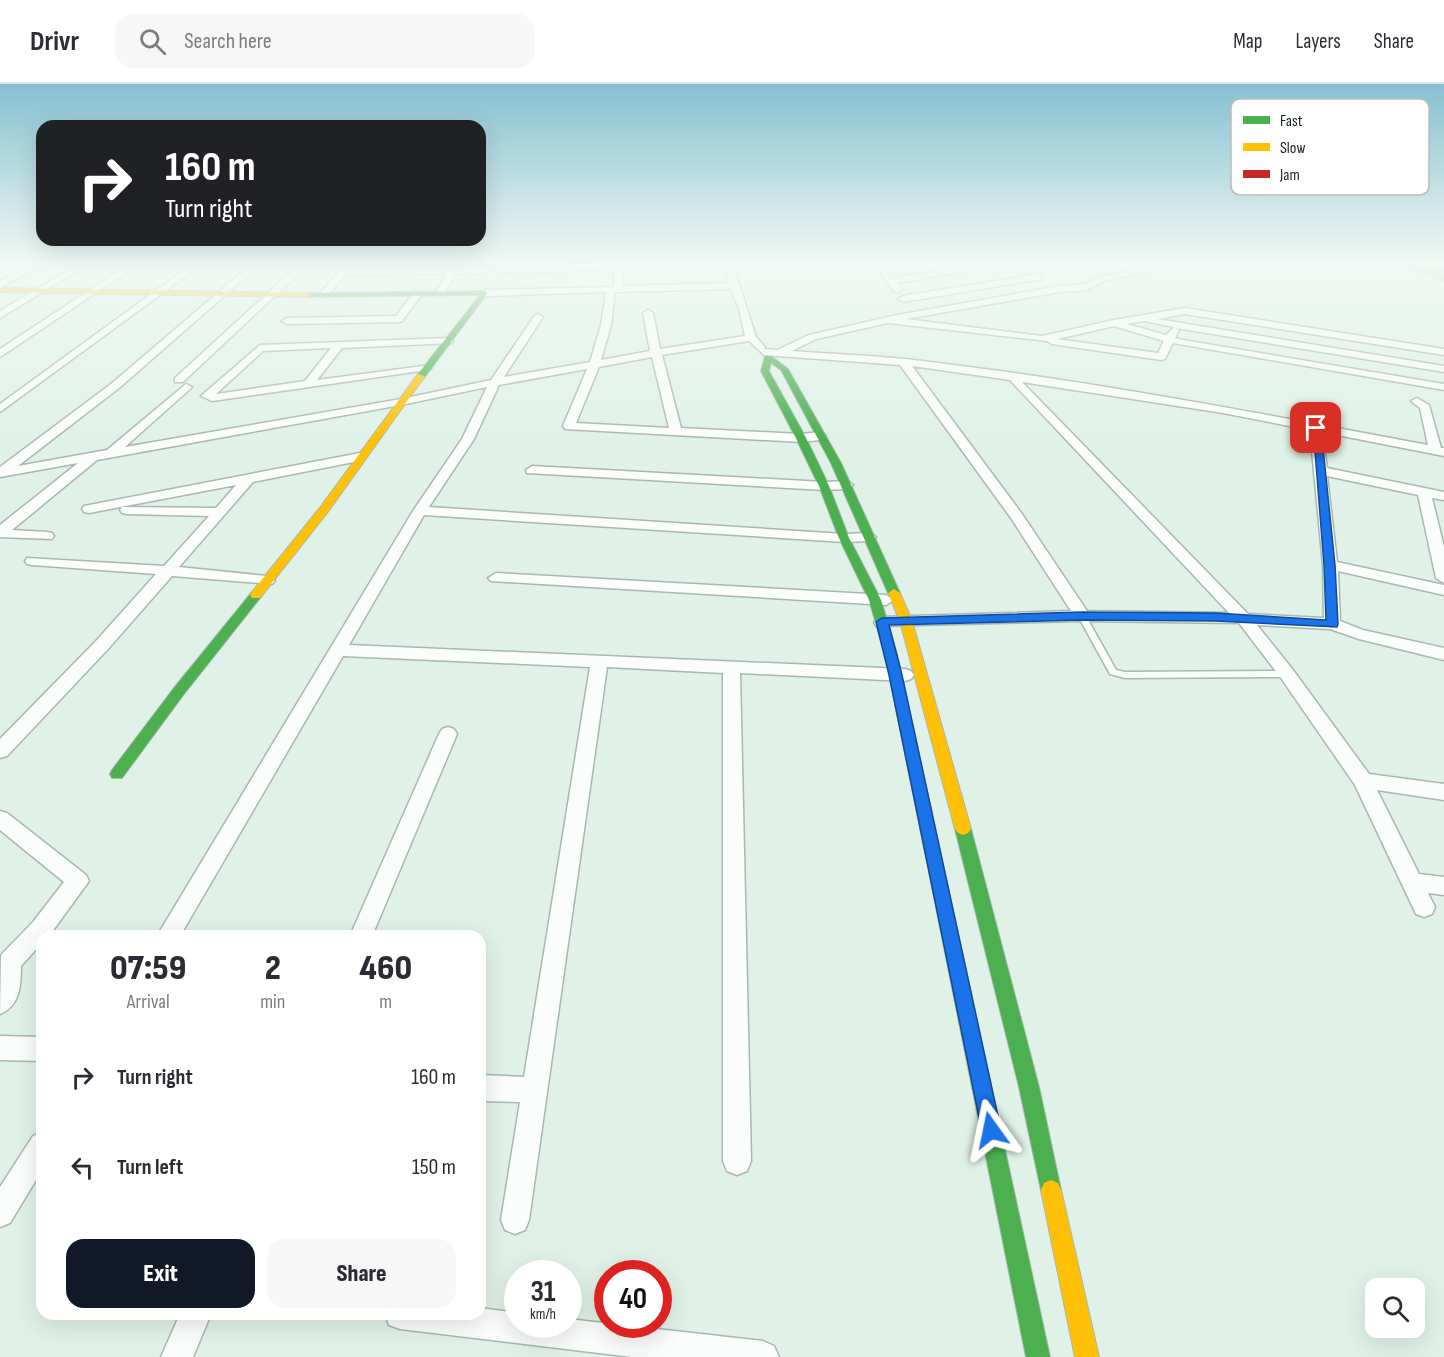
<!DOCTYPE html>
<html lang="en">
<head>
<meta charset="utf-8">
<style>
  body { margin:0; font-family:"Sofia Sans Condensed",sans-serif; background:#f7f7f7; color:#2b2b33; height:100vh; display:flex; flex-direction:column; font-size:22px; white-space:nowrap }
  * { box-sizing:border-box; margin:0 }
  p { font-size:20px; color:#7c7c81 }
  .icon { flex:none; width:33px; height:33px; fill:none; stroke:currentColor; stroke-width:2; stroke-linecap:round; stroke-linejoin:round }
  .map { position:relative; flex:1; overflow:hidden }
  .panel { position:absolute; left:36px; top:846px; width:450px; height:390px; display:flex; flex-direction:column; background:#fff; border-radius:18px; box-shadow:0 6px 24px #0002 }
  .panel>* { flex:none }
  .top-card { position:absolute; left:36px; top:36px; width:450px; height:126px; border-radius:18px; box-shadow:0 6px 24px #0002; background:#202124; color:#fff; overflow:hidden }
  .controls { position:absolute; left:1365px; top:1194px; display:grid; gap:12px }
  .controls a { display:grid; place-items:center; width:60px; height:60px; border-radius:12px; background:#fff; box-shadow:0 6px 24px #0002; font-size:30px }
  .speed { position:absolute; left:504px; top:1176px; display:flex; gap:12px; font-size:30px; font-weight:700; text-align:center }
  .speed>* { display:grid; place-content:center; width:78px; height:78px; border-radius:50%; background:#fff; box-shadow:0 6px 24px #0002; line-height:1 }
  .speed small { font-size:15px; font-weight:400 }
  .speed .limit { border:9px solid #d22; background:#fff; color:#111 }
  .pin { position:absolute; display:grid; place-items:center; width:51px; height:51px; color:#fff; margin:-26px; border-radius:12px; box-shadow:0 3px 9px #0006 }
  .me { position:absolute; width:66px; margin:-33px; rotate:348deg; stroke-linejoin:round; filter:drop-shadow(0 0 4px #0008) }
  .turn { display:flex; align-items:center; gap:21px; height:126px; padding:0 30px; font-size:27px }
  .turn .icon { width:78px; height:78px; stroke-width:2.5 }
  .turn b { display:block; font-size:42px; line-height:51px }
  .eta { display:flex; justify-content:space-evenly; align-items:center; height:102px; text-align:center }
  .eta b { font-size:36px; font-weight:800; line-height:42px }
  .primary-button { display:flex; gap:12px; margin-top:auto; padding:12px 30px }
  .primary-button a { flex:1; height:69px; border-radius:18px; background:#111827; color:#fff; font-size:24px; font-weight:800; line-height:69px; text-align:center }
  .primary-button a+a { background:#f7f7f7; color:#2b2b33 }
  ul { padding:0; list-style:none }
  li { display:flex; align-items:center; gap:18px; height:90px; padding:0 30px }
  li div { flex:1 }
  li b { display:block; font-size:22px }
  li em { font-style:normal }
  header { display:flex; align-items:center; gap:36px; box-sizing:border-box; height:84px; padding:0 30px; background:#fff; border-bottom:2px solid #e1e1e2 }
  header strong { font-size:28px }
  nav { display:flex; gap:33px; margin-inline-start:auto; font-size:21px }
  .search { width:420px; height:54px; background:#f7f7f7; display:flex; align-items:center; gap:15px; box-sizing:border-box; padding:0 21px; border-radius:18px; color:#7c7c81; font-size:22px }
  .map>svg:first-child { display:block }
  .lines { fill:none; stroke-linecap:round; stroke-linejoin:round }
  .river { fill:#93d2ae; fill-rule:evenodd }
  .lane-casing { stroke:#a9b7ae; stroke-width:3 }
  .street-casing { stroke:#a9b7ae; stroke-width:3 }
  .fast-casing { stroke:#a9b7ae; stroke-width:2 }
  .slow-casing { stroke:#a9b7ae; stroke-width:2 }
  .jam-casing { stroke:#a9b7ae; stroke-width:2 }
  .lane { fill:#fafdfb; fill-rule:evenodd }
  .street { fill:#fafdfb; fill-rule:evenodd }
  .fast { fill:#4caf50; fill-rule:evenodd }
  .slow { fill:#ffc107; fill-rule:evenodd }
  .jam { fill:#c62828; fill-rule:evenodd }
  .route { fill:#1a73e8; stroke:#114b97; stroke-width:1.5 }
  .key { fill:#fff; stroke:#b9bcba; stroke-width:1.5 }
  .key-label { font-size:16px; fill:#152019 }
</style>
</head>
<body>
<header>
<strong>Drivr</strong>
<div class="search"><svg class="icon" aria-label="search" viewBox="0 0 24 24"><circle cx="10" cy="10" r="6"/><path d="M15 15l6 6"/></svg>Search here</div>
<nav><a>Map</a><a>Layers</a><a>Share</a></nav>
</header>
<div class="map">
<svg width="1444" height="1273" viewBox="0 0 1444 1273">
  <rect width="100%" height="100%" fill="#e0f2e7"/>
  <g class="lines">
    <!-- river -->
    <path class="river" d="M1399 178H1428L1444 183V198L1402 182Z"/>
    <!-- lane casing -->
    <g class="lane-casing">
      <path id="lane" d="M1082 529 1086 532 1116 586 1125 588 1287 587 1291 590 1287 593 1125 594 1110 590 1078 532Z"/>
    </g>
    <!-- street casing -->
    <g class="street-casing">
      <path id="street" d="M33 178H44L0 204V197Z
        M82 178H92L0 234V227Z
        M132 178H142L0 273V265Z
        M195 178H205L0 328V320Z
        M254 178H263L119 304 18 382 107 366 186 300 192 303 190 305 125 363 401 315 491 296 535 231 538 230 543 233 504 293 590 278 601 241 606 208 485 212 480 209 485 206 614 203V185C594 185 503 193 492 185L496 182H518L520 178H528L526 182 618 179 622 182 623 202 729 199 724 178H732L756 253 765 263 764 265 777 266 809 251 897 231 1060 202 1085 200 1098 193 1173 178H1191L1104 197 1087 206 1060 208 906 235 1042 252 1114 236 1185 224 1444 265V271L1185 230 1157 235 1444 282V288L1176 244 1179 246 1175 254 1183 256 1444 300V306L1173 259 1165 275 1161 276 1052 260 1047 257 888 239 816 255 792 267C829 270 867 271 905 275 1080 295 1254 328 1428 361L1420 324 1411 317 1417 314 1429 321 1441 364H1444V372L1322 348 1327 384 1444 408V416L1432 414 1444 463V499L1436 494 1418 411 1327 392 1337 478 1444 501V511L1338 487 1340 537 1363 546 1444 564V576L1359 555 1330 545 1257 541 1293 586 1369 690 1444 700V716L1377 706 1419 790 1444 793V811L1428 809 1435 823 1432 830 1424 833 1416 830 1355 701 1281 594 1239 539 1082 537 876 542 874 538 882 533 1071 527 1011 434 900 281 764 271 749 257 662 271 681 344 801 350 820 348 826 352 820 356 801 358 565 345 563 342 587 285 499 301 474 355 429 423 844 450 869 449 876 453 869 457 844 458 424 431 349 561 905 585 911 587 914 591 911 595 905 597 740 589 751 1077 747 1087 737 1091 727 1087 723 1077V589L607 583 529 1136 525 1146 515 1150 505 1146 501 1136 520 1018 480 1017V991L524 993 590 583 343 572 180 852H157L413 427 462 355 487 303 401 321 97 376 12 446 47 448 52 449 54 452 52 455 0 453V441L78 379 0 393V383L111 300ZM731 205 739 225 745 252 660 265 653 229 648 226 643 229 650 267 601 276 611 241 615 208ZM1144 237 1174 243 1166 251 1127 240ZM1114 242 1164 257 1158 269 1057 255ZM652 273 669 344 576 339 599 283ZM912 282 1010 296 1229 529 1087 527 1022 430ZM1022 298 1223 329 1310 346 1323 481 1324 534 1248 530Z
        M302 178H311L183 298H175V294Z
        M393 178H401L397 185 485 183 489 186 485 189 456 190 444 210 441 211 436 208 447 190 345 191 327 213 319 211 340 186 388 185Z
        M873 178H882L884 182 914 178 932 179 888 187 893 194 998 178H1020L897 199 902 205 897 208 894 207Z
        M1039 190 1043 193 1042 195 903 218 898 215 903 212Z
        M415 207 423 209 402 237 399 238 287 240 282 237 287 234 396 232Z
        M448 254 453 257 452 259 342 264 317 296 431 281V285L427 286 212 317 201 312 260 261ZM331 264 305 297 216 310 263 267Z
        M360 369 366 373 364 376 253 398 179 483 267 492 275 497 272 500 172 492 108 565 7 672 0 674V655L96 557 156 490 32 481 27 480 25 477 27 474 164 482 209 432 127 430 122 429 120 426 122 423 216 424 236 401 89 429 84 428 82 425 84 422Z
        M532 382 824 398 846 397 853 401 846 405 824 406 527 389 526 386Z
        M496 489 886 511 894 516 886 521 491 497 488 494Z
        M448 643 454 645 457 650 372 852H350L439 650 442 645Z
        M0 727 7 729 86 791 89 797 49 852H42V859L21 882C21 901 20 922 0 930L1 871 33 838 64 798 0 746Z
        M0 952 42 953V977L0 976Z
        M42 1048V1086L10 1139 0 1143V1103L33 1052Z
        M480 1224 518 1229V1240H568V1235L763 1257 774 1262 779 1273H632L400 1245 389 1241 385 1230H480Z
        M180 1230H211L193 1273H161Z"/>
    </g>
    <!-- fast casing -->
    <g class="fast-casing">
      <path id="fast" d="M485 207 487 210 424 294H418V290L480 211 307 213 304 211 307 209Z
        M765 272H771L788 285 841 379 900 509 894 513 888 509 831 379 781 286 771 279 769 287 806 354 829 402 849 454 881 516 897 570 895 573 891 574 885 570 869 516 839 454 819 402 796 354 761 287Z
        M256 507 260 508 262 511 260 514 184 610 122 694H112L110 690 112 686 174 604 252 508Z
        M963 739 968 741 971 745 1039 1003 1061 1106 1058 1113 1051 1116 1044 1113 1041 1106 1019 1003 955 745 958 741Z
        M942 806 948 808 950 813 1050 1273H1026L934 813 936 808Z"/>
    </g>
    <!-- slow casing -->
    <g class="slow-casing">
      <path id="slow" d="M0 204 307 209 310 211 307 213 0 208Z
        M418 290 425 292 327 429 260 514H252L250 511 252 508 319 425Z
        M894 505 900 509 912 537 971 745 968 749 963 751 958 749 955 745 900 537 888 509Z
        M1051 1096 1058 1099 1061 1106 1099 1273H1075L1041 1106 1044 1099Z"/>
    </g>
    <!-- jam casing -->
    <g class="jam-casing">
      <path id="jam" d="M891 566 897 570 950 813 948 818 942 820 936 818 934 813 885 570Z"/>
    </g>
    <!-- lane -->
    <use href="#lane" class="lane"/>
    <!-- street -->
    <use href="#street" class="street"/>
    <!-- fast -->
    <use href="#fast" class="fast"/>
    <!-- slow -->
    <use href="#slow" class="slow"/>
    <!-- jam -->
    <use href="#jam" class="jam"/>
  </g>
  <!-- sky -->
  <linearGradient id="sky" x2="0" y2="1"><stop stop-color="#86c0d1"/><stop offset="0.5" stop-color="#f1f9f4"/><stop offset="1" stop-color="#f1f9f4" stop-opacity="0"/></linearGradient>
  <rect width="1444" height="356" fill="url(#sky)"/>
  <!-- route -->
  <path class="route" d="M1313 342 1321 344 1335 481 1338 540 1337 543 1215 537 1082 536 889 541 902 591 1001 1046 998 1053 991 1056 983 1053 889 591 876 538 882 534 1082 528 1215 529 1326 536 1324 481Z"/>
  <!-- legend -->
  <rect x="1231" y="15" width="198" height="96" rx="9" class="key"/>
  <rect x="1243" y="32" width="27" height="8" fill="#4caf50"/>
  <rect x="1243" y="59" width="27" height="8" fill="#ffc107"/>
  <rect x="1243" y="86" width="27" height="8" fill="#c62828"/>
  <g class="key-label">
    <text x="1280" y="42">Fast</text>
    <text x="1280" y="69">Slow</text>
    <text x="1280" y="96">Jam</text>
  </g>
</svg>
<div class="controls">
<a><svg class="icon" aria-label="search" viewBox="0 0 24 24"><circle cx="10" cy="10" r="6"/><path d="M15 15l6 6"/></svg></a>
</div>
<div class="speed"><div>31<small>km/h</small></div><div class="limit">40</div></div>
<div class="pin" style="left:1316px;top:344px;background:#d93025"><svg class="icon" aria-label="arrive" viewBox="0 0 24 24"><path d="M6 21V4h12l-3 4 3 4H6"/></svg></div>
<svg class="me" style="left:991px;top:1046px" viewBox="-20 -20 40 40"><path d="M0-17L14 15 0 8-14 15z" fill="#1a73e8" stroke="#fff" stroke-width="4"/></svg>
<div class="top-card">
<div class="turn"><svg class="icon" aria-label="right" viewBox="0 0 24 24"><path d="M7 20v-9h11M14 6l5 5-5 5"/></svg><div><b>160 m</b>Turn right</div></div>
</div>
<section class="panel">
<div class="eta">
<div><b>07:59</b><p>Arrival</p></div>
<div><b>2</b><p>min</p></div>
<div><b>460</b><p>m</p></div>
</div>
<ul>
<li><svg class="icon" aria-label="right" viewBox="0 0 24 24"><path d="M7 20v-9h11M14 6l5 5-5 5"/></svg><div><b>Turn right</b></div><em>160 m</em></li>
<li><svg class="icon" aria-label="left" viewBox="0 0 24 24"><path d="M17 20v-9H6M10 6l-5 5 5 5"/></svg><div><b>Turn left</b></div><em>150 m</em></li>
</ul>
<div class="primary-button"><a>Exit</a><a>Share</a></div>
</section>
</div>
</body>
</html>
